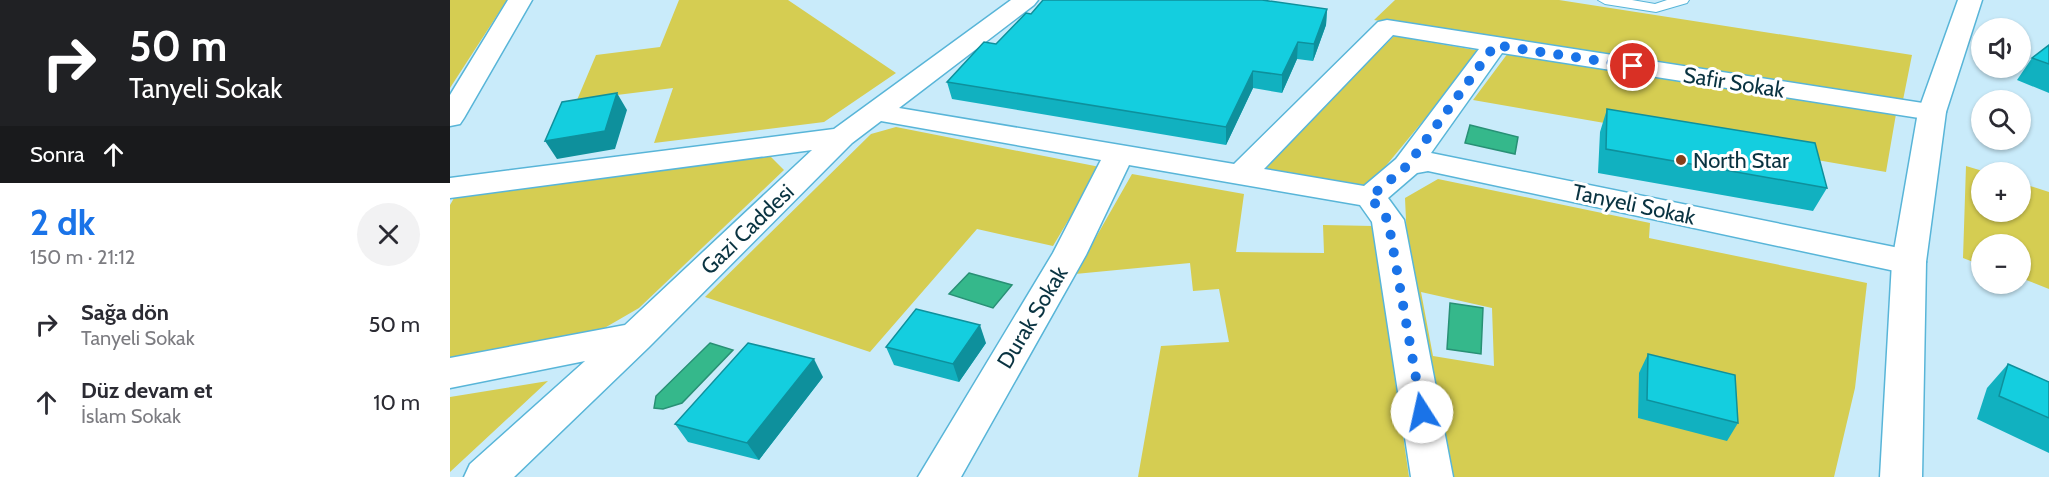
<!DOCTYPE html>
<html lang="tr">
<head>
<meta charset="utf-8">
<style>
  body { margin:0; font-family:Cabin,sans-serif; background:#f2f2f3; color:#2b2b33; height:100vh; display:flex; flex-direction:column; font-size:22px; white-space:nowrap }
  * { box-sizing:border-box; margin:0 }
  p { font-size:20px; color:#7c7c81 }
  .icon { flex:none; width:33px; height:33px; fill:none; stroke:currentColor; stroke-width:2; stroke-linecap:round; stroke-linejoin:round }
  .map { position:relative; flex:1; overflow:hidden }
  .drawer { display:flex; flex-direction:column; background:#fff; width:450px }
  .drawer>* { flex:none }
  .guide { background:#202124; color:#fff; overflow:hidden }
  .fabs { position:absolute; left:1521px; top:18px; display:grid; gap:12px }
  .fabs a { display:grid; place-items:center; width:60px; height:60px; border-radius:50%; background:#fff; box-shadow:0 2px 4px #0004; font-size:30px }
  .pin { position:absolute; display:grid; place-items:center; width:51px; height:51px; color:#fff; margin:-26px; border:3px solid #fff; border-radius:50%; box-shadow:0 2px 6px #0007 }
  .me { position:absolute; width:66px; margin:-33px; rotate:350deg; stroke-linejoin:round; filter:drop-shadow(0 0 4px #0008) }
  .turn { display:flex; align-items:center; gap:21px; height:126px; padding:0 30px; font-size:27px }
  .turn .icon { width:78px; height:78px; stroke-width:2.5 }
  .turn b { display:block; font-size:42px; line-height:51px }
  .then { display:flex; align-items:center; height:57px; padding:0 30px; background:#0003; gap:12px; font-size:22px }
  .round { display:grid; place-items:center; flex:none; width:63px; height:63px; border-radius:32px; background:#f2f2f3 }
  .summary { display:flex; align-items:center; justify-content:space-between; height:102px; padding:0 30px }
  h1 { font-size:36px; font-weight:700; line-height:45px; color:#1a73e8 }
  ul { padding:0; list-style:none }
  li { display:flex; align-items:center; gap:18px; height:78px; padding:0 30px }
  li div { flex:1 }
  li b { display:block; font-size:22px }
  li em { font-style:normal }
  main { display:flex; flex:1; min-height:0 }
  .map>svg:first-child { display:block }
  .green { fill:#d5cd52; fill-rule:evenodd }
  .water { fill:#35b88b; stroke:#289075; stroke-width:1.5 }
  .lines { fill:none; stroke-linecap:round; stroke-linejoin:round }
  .lane-casing { stroke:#58b5d8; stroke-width:2 }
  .street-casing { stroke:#58b5d8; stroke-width:3 }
  .secondary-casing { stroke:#58b5d8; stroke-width:3 }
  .lane { fill:#fff; fill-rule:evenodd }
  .street { fill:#fff; fill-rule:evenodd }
  .secondary { fill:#fff; fill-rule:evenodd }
  .wall { fill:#11b1c0 }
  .shaded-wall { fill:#0e909c }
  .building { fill:#14cedf; stroke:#0e909c; stroke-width:1.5 }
  .route { stroke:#1a73e8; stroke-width:10; stroke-dasharray:0 18 }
  .poi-dot { fill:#853f1b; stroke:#fff; stroke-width:2 }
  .labels { text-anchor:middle; stroke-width:6; stroke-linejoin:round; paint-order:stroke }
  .street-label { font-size:22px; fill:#093341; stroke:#fff }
  .poi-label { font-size:22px; fill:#093341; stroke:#fff; text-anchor:start }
</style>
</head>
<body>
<main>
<section class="drawer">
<div class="guide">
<div class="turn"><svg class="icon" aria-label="right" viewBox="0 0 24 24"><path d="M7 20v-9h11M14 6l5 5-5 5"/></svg><div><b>50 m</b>Tanyeli Sokak</div></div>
<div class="then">Sonra<svg class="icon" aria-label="ahead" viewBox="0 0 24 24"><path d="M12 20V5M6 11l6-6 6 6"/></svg></div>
</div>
<div class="summary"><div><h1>2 dk</h1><p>150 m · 21:12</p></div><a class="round"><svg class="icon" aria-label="close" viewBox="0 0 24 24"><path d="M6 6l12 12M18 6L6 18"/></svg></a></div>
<ul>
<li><svg class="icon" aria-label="right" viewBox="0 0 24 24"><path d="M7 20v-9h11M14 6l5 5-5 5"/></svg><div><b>Sağa dön</b><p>Tanyeli Sokak</p></div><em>50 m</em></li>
<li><svg class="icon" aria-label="ahead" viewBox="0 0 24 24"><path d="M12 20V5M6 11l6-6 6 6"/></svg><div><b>Düz devam et</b><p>İslam Sokak</p></div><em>10 m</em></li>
</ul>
</section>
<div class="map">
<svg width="1599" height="477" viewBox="0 0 1599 477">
  <rect width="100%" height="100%" fill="#c9ebfa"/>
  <!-- green -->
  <path class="green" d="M0 0H57L0 88Z
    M229 0H338L446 73 374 122 204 143 223 88 127 100 146 55 210 47Z
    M945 0H1109L1462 55 1453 100 924 20Z
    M944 36 1031 51 915 191 810 171Z
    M1058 53 1446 114 1436 172 1023 100Z
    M446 127 650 167 603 246 527 229 420 352 255 297 421 134Z
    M317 153 334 170 189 308 151 330 0 359V205L4 198Z
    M1516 166 1536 172H1532V212H1570L1571 183 1599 192V289L1571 278 1570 244H1532L1531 265 1513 258Z
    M682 174 794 194 786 252 874 253 873 225 923 226 959 477H688L711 346 779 342 769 289 743 291 740 263 625 274Z
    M988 179 1200 223 1199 238 1417 283 1405 388 1384 477H995L959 286 955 198ZM971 292 1042 308 1044 366 983 356Z
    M98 381 0 472V397Z"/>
  <!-- water -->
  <path class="water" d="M1020 125 1068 137 1065 154 1015 143Z
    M519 273 562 285 543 308 499 294Z
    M1000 303 1033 308 1031 354 997 349Z
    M260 343 283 350 232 403 213 409 204 408 206 396Z"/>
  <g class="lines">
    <!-- lane casing -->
    <g class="lane-casing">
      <path id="lane" d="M1148 0H1182L1205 4 1217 0H1239L1237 3 1206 12 1155 4Z"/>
    </g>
    <!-- street casing -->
    <g class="street-casing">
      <path id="street" d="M58 0H82L14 118 10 124 0 126V95Z
        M561 0H588L584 5 449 108 784 164 928 22 937 20 1492 106 1496 112 1492 118 1482 120 1052 53 981 153 1459 250 1471 254 1476 262 1471 270 1459 274 978 171 967 173 938 198 954 220 1003 477H961L922 222 910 205 679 165 636 255 511 477H468L603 253 651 160 431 121 402 143 199 347 64 477H14L20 464 135 361 0 388V358L175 325 362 150 0 198V178L384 129ZM943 35 1029 49 946 159 914 186 814 169Z"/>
    </g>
    <!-- secondary casing -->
    <g class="secondary-casing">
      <path id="secondary" d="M1508 0H1532L1496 112 1476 262 1472 477H1430L1442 262 1468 112Z"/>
    </g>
    <!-- lane -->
    <use href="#lane" class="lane"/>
    <!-- street -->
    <use href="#street" class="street"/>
    <!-- secondary -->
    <use href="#secondary" class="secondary"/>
  </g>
  <!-- wall -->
  <path class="wall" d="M877 9 876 25 863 61 847 59 832 93 803 88 776 145 502 99 497 82 546 44 581 14Z
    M1599 45V93L1567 80 1582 58Z
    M1157 109 1377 188 1363 211 1148 173 1150 132Z
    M536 343 509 382 444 365 436 347Z
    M1198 354 1288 423 1277 441 1188 418 1189 373Z
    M1558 364 1599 382V453L1527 419 1537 388Z
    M373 377 309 460 238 442 225 424Z"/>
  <!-- shaded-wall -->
  <path class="shaded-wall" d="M877 9 876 25 863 61 864 44Z
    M848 42 847 59 832 93V75Z
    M803 71V88L776 145V127Z
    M167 93 177 110 165 149 107 159 95 141Z
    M530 325 536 343 509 382 503 364Z
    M364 359 373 377 309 460 297 443Z"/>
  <!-- building -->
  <path class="building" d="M593 0H812L877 9 864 44 848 42 832 75 803 71 776 127 497 82 534 42 546 44 576 13 581 14Z
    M1599 45V64L1582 58Z
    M167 93 155 131 95 141 112 102Z
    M1157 109 1365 143 1377 188 1156 149Z
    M466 309 530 325 503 364 436 347Z
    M298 343 364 359 297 443 225 424Z
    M1198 354 1285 375 1288 423 1197 400Z
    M1558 364 1599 382V418L1549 396Z"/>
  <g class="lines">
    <!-- route -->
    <path class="route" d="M972 412 938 220 920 197 957 166 1045 45 1183 66"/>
  </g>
  <!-- markers -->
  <circle class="poi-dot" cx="1231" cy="160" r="6"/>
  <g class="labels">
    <!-- street labels -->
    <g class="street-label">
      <text transform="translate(1284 82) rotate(9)" y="8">Safir Sokak</text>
      <text transform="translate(1184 204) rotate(12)" y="8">Tanyeli Sokak</text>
      <text transform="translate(297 229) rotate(-44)" y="8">Gazi Caddesi</text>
      <text transform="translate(582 317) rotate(-59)" y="8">Durak Sokak</text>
    </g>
    <!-- poi labels -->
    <g class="poi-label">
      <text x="1243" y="168">North Star</text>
    </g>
  </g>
</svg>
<div class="fabs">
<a><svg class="icon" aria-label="sound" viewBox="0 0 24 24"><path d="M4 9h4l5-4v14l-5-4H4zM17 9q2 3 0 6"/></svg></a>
<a><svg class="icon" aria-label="search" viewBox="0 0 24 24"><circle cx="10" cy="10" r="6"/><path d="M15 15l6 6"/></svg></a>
<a>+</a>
<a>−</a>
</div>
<div class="pin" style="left:1183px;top:66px;background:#d93025"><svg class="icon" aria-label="arrive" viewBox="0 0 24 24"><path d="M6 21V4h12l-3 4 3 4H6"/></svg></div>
<svg class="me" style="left:972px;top:412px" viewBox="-20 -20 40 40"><circle r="19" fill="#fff"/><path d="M0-13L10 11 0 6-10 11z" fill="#1a73e8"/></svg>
</div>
</main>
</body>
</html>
